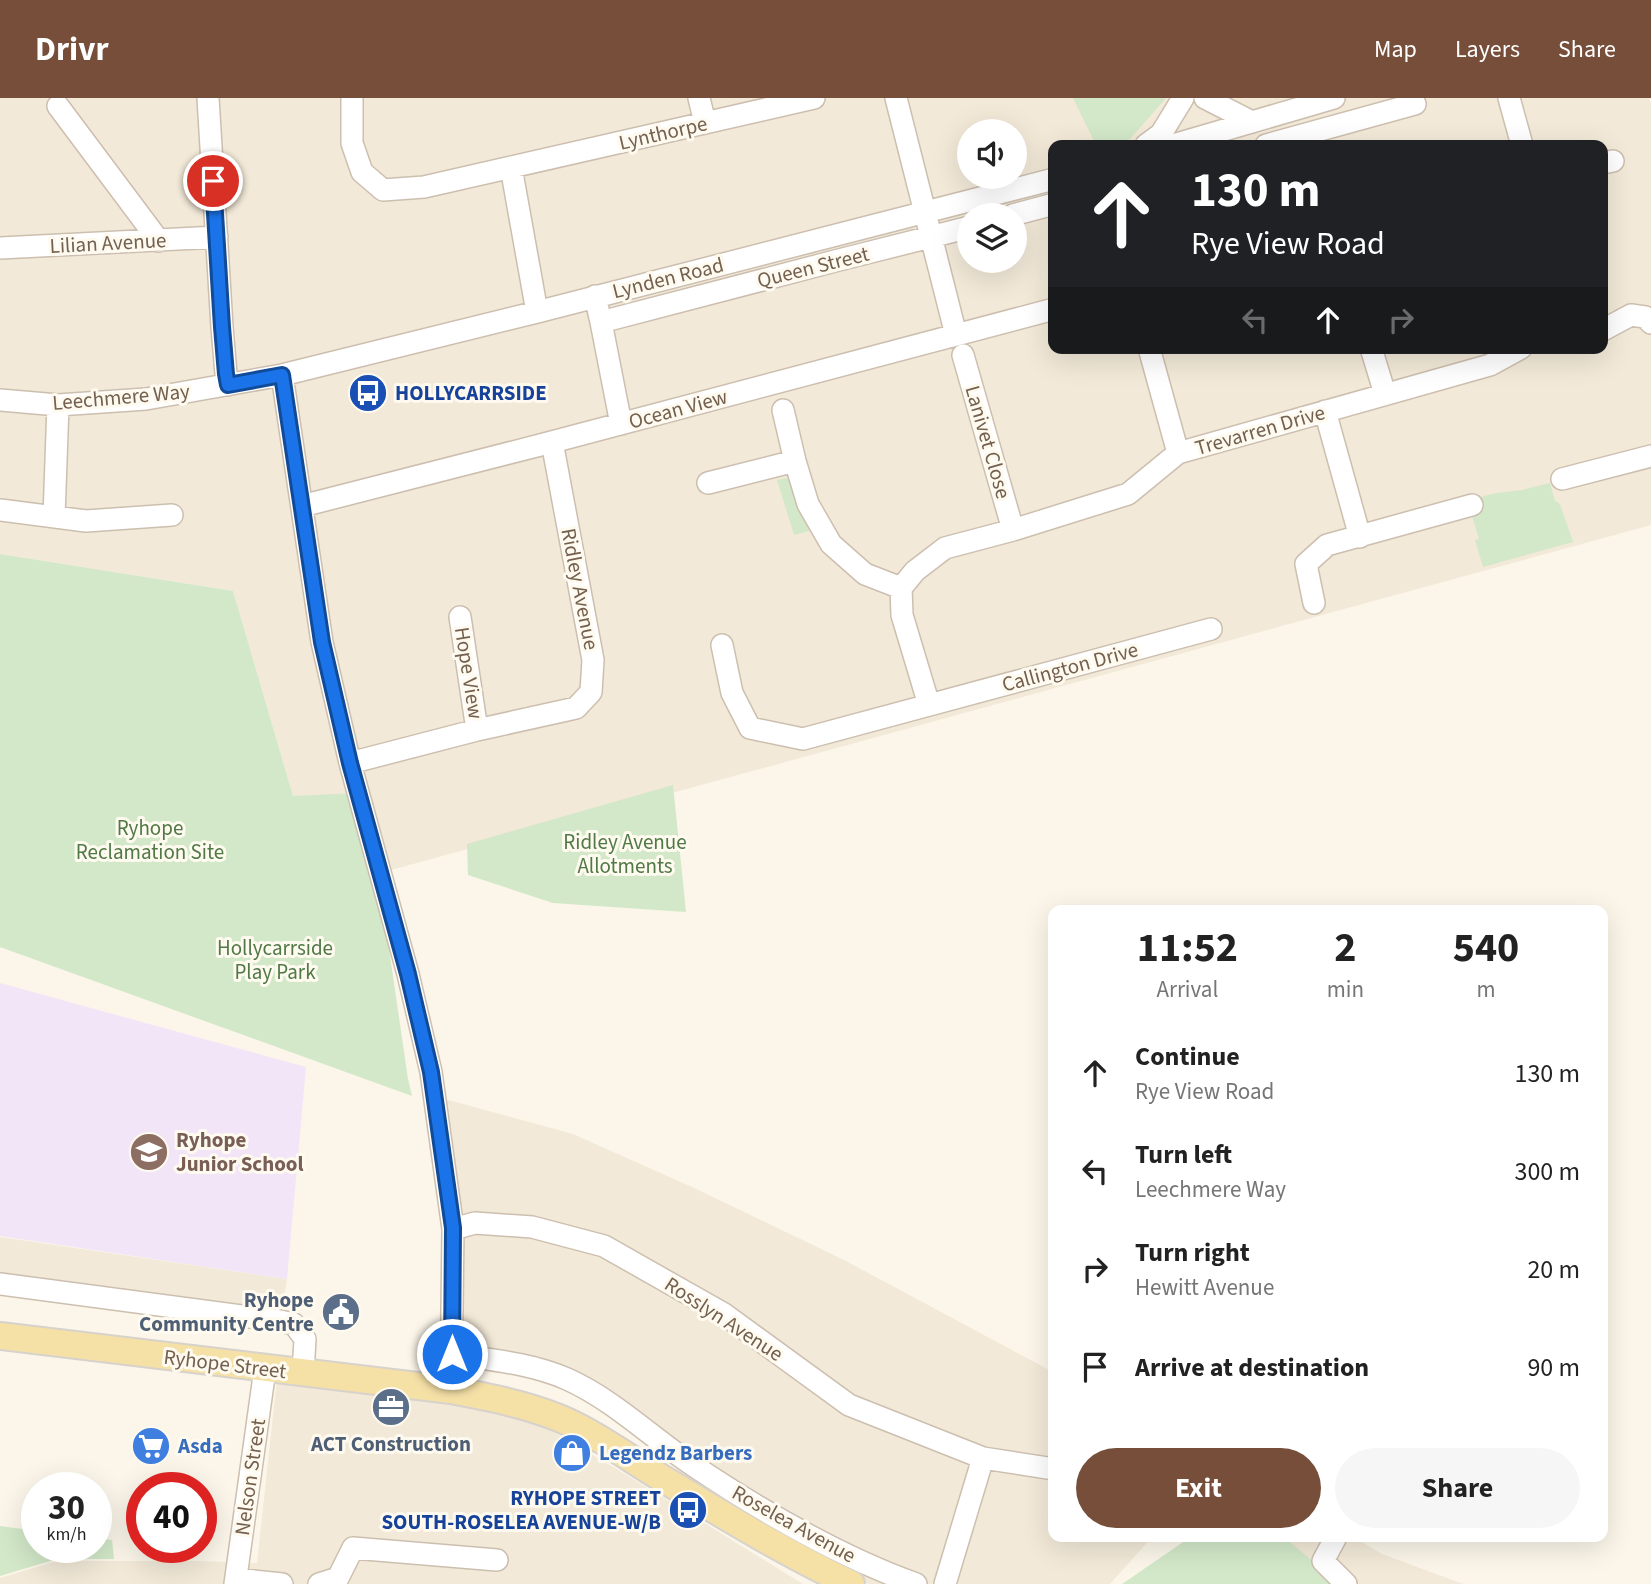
<!DOCTYPE html>
<html lang="en">
<head>
<meta charset="utf-8">
<style>
  body { margin:0; font-family:"Source Sans 3",sans-serif; background:#f6f6f6; color:#222; height:100vh; display:flex; flex-direction:column; font-size:26px; white-space:nowrap }
  * { box-sizing:border-box; margin:0 }
  p { font-size:23px; color:#767676 }
  .icon { flex:none; width:38px; height:38px; fill:none; stroke:currentColor; stroke-width:2; stroke-linecap:round; stroke-linejoin:round }
  .map { position:relative; flex:1; overflow:hidden }
  .sheet { position:absolute; left:1048px; top:807px; width:560px; height:637px; display:flex; flex-direction:column; background:#fff; border-radius:14px; box-shadow:0 7px 28px #0002 }
  .sheet>* { flex:none }
  .guide { position:absolute; left:1048px; top:42px; width:560px; height:214px; border-radius:14px; box-shadow:0 7px 28px #0002; background:#202124; color:#fff; overflow:hidden }
  .tools { position:absolute; left:957px; top:21px; display:grid; gap:14px }
  .tools a { display:grid; place-items:center; width:70px; height:70px; border-radius:50%; background:#fff; box-shadow:0 7px 28px #0002; font-size:35px }
  .speed { position:absolute; left:21px; top:1374px; display:flex; gap:14px; font-size:35px; font-weight:700; text-align:center }
  .speed>* { display:grid; place-content:center; width:91px; height:91px; border-radius:50%; background:#fff; box-shadow:0 7px 28px #0002; line-height:1 }
  .speed small { font-size:18px; font-weight:400 }
  .speed .limit { border:10px solid #d22; background:#fff; color:#111 }
  .pin { position:absolute; display:grid; place-items:center; width:60px; height:60px; color:#fff; margin:-30px; border:4px solid #fff; border-radius:50%; box-shadow:0 2px 7px #0007 }
  .me { position:absolute; width:77px; margin:-38px; rotate:0deg; stroke-linejoin:round; filter:drop-shadow(0 0 5px #0008) }
  .turn { display:flex; align-items:center; gap:24px; height:147px; padding:0 28px; font-size:32px }
  .turn .icon { width:91px; height:91px; stroke-width:2.5 }
  .turn b { display:block; font-size:49px; line-height:60px }
  .lanes { display:flex; align-items:center; height:66px; padding:0 28px; background:#0003; justify-content:center; gap:35px; direction:ltr }
  .lanes .off { opacity:.35 }
  .eta { display:flex; justify-content:space-evenly; align-items:center; height:119px; text-align:center }
  .eta b { font-size:42px; font-weight:700; line-height:49px }
  .primary-button { display:flex; gap:14px; margin-top:auto; padding:14px 28px }
  .primary-button a { flex:1; height:80px; border-radius:42px; background:#764e3a; color:#fff; font-size:28px; font-weight:700; line-height:80px; text-align:center }
  .primary-button a+a { background:#f6f6f6; color:#222 }
  ul { padding:0; list-style:none }
  li { display:flex; align-items:center; gap:21px; height:98px; padding:0 28px }
  li div { flex:1 }
  li b { display:block; font-size:26px }
  li em { font-style:normal }
  header { display:flex; align-items:center; gap:42px; box-sizing:border-box; height:98px; padding:0 35px; background:#764e3a; color:#fff }
  header strong { font-size:33px }
  nav { display:flex; gap:38px; margin-inline-start:auto; font-size:24px }
  .map>svg:first-child { display:block }
  .residential { fill:#f2e9d8; fill-rule:evenodd }
  .education { fill:#f3e5f8 }
  .green { fill:#d2e8c8 }
  .lines { fill:none; stroke-linecap:round; stroke-linejoin:round }
  .minor-casing { stroke:#cdbfaf; stroke-width:24 }
  .major-casing { stroke:#d8d2cd; stroke-width:30 }
  .minor { stroke:#fff; stroke-width:21 }
  .major { stroke:#f5e0a6; stroke-width:26 }
  .route-casing { stroke:#114b97; stroke-width:18 }
  .route { stroke:#1a73e8; stroke-width:12 }
  .labels { text-anchor:middle; stroke-width:6; stroke-linejoin:round; paint-order:stroke }
  .street-label { font-size:21px; fill:#74604e; stroke:#fefaef }
  .transit-label { font-size:21px; font-weight:bold; fill:#164399; stroke:#fefaef; text-anchor:start }
  .park-label { font-size:21px; fill:#507947; stroke:#fefaef }
  .education-label { font-size:21px; font-weight:bold; fill:#785e54; stroke:#fefaef; text-anchor:start }
  .service-label { font-size:21px; font-weight:bold; fill:#4e5e75; stroke:#fefaef; text-anchor:end }
  .shop-label { font-size:21px; font-weight:bold; fill:#366cbe; stroke:#fefaef; text-anchor:start }
</style>
</head>
<body>
<header>
<strong>Drivr</strong>
<nav><a>Map</a><a>Layers</a><a>Share</a></nav>
</header>
<div class="map">
<svg width="1651" height="1486" viewBox="0 0 1651 1486">
  <rect width="100%" height="100%" fill="#fbf6e9"/>
  <!-- residential -->
  <path class="residential" d="M0 0H1083L1110 47H1054V250H1603V47H1115L1151 0H1649L1651 5V427L380 775 293 698 233 493 0 456ZM970 33H1015V79H970ZM970 117H1015V163H970Z
    M430 997 573 1036 692 1089 844 1162 1053 1274 1054 1438 1152 1439 1110 1486H869L806 1460 592 1286 462 1249Z
    M0 1139 287 1181 280 1223 0 1185Z
    M277 1281 452 1304 536 1324 620 1373 803 1486H0V1480L57 1463H198L257 1465Z
    M1284 1439H1354L1382 1456 1463 1486H1336Z"/>
  <!-- education -->
  <path class="education" d="M0 885 306 969 287 1181 0 1138Z"/>
  <!-- green -->
  <path class="green" d="M1073 0H1166L1130 41 1113 47H1096Z
    M791 379 809 433 794 437 777 382Z
    M1550 385 1555 403 1560 406 1573 444 1483 469 1475 442 1479 441 1472 418 1479 411 1476 400 1497 395 1522 392Z
    M0 456 233 493 293 698 358 695 376 762 408 981 412 998 0 849Z
    M673 687 686 814 553 805 468 777 467 746Z
    M0 1428 37 1433V1449H96V1440L112 1442 114 1461H57L0 1478Z
    M1192 1438 1284 1439 1321 1470 1336 1486H1122Z"/>
  <g class="lines">
    <!-- minor casing -->
    <g class="minor-casing">
      <path id="minor" d="M208 0 222 229 226 276 228 287
        M352 0V45L362 74 383 92 424 89 814 0
        M699 0 705 25
        M896 0 956 237
        M1205 0 1252 24
        M1509 0 1522 47
        M58 8 159 143
        M1146 47 1161 36 1183 0
        M1173 47 1334 0
        M1266 47 1415 6
        M1603 65 1613 63
        M511 69 537 214
        M1013 117 1054 106
        M0 150 217 139
        M595 198 601 224 835 163 970 129
        M601 224 621 326
        M1603 232 1631 217 1645 219 1651 225
        M1149 250 1178 355
        M1371 250 1385 296
        M963 257 1013 432
        M282 277 322 544 350 665 408 876 431 974 453 1131 451 1292
        M0 302 58 307 146 301 282 277 537 214 1054 81
        M783 312 795 363 808 406 831 446 865 476 901 490
        M1325 313 1360 439
        M1562 381 1651 358
        M708 385 795 363
        M302 408 552 344 1054 211
        M0 412 86 423 172 417
        M54 419 58 307
        M1314 505 1306 466 1327 447 1472 407
        M460 519 477 632
        M722 547 732 595 750 630 803 641 1211 531
        M929 607 902 517 901 490 915 473 945 450 1013 432 1128 396 1178 355 1490 267 1521 250
        M350 665 477 632 576 610 591 594 593 562 552 344
        M453 1131 475 1125 532 1129 604 1148 724 1216 849 1307 983 1360 945 1486
        M0 1186 280 1223 294 1226 305 1241 303 1275
        M452 1256C491 1262 530 1265 567 1281 614 1302 652 1340 694 1368 763 1414 838 1458 916 1486
        M983 1360 1054 1371
        M1336 1439 1323 1463 1346 1486
        M236 1481 282 1486
        M235 1486 265 1271
        M319 1486 338 1480 353 1450 497 1462"/>
    </g>
    <!-- major casing -->
    <g class="major-casing">
      <path id="major" d="M0 1238 451 1292C488 1299 524 1306 559 1320 595 1335 627 1359 660 1379 723 1417 785 1455 851 1486"/>
    </g>
    <!-- minor -->
    <use href="#minor" class="minor"/>
    <!-- major -->
    <use href="#major" class="major"/>
  </g>
  <g class="lines">
    <!-- route casing -->
    <g class="route-casing">
      <path id="route" d="M213 83 222 229 226 276 228 287 282 277 322 544 350 665 408 876 431 974 453 1130 452 1256"/>
    </g>
    <!-- route -->
    <use href="#route" class="route"/>
  </g>
  <!-- icons -->
  <defs>
    <g id="bus-disc" transform="scale(2.0125)"><circle r="9.5" fill="#1a4fb4" stroke="#fefaef"/><path d="M-5-6H5V4H4V6H2V4H-2V6H-4V4H-5ZM-3.5-4V0h7V-4ZM-3.5 1.2v1.5H-2V1.2ZM2 1.2v1.5H3.5V1.2Z" fill="#fff"/></g>
    <g id="school-disc" transform="scale(2.0125)"><circle r="9.5" fill="#8d6e63" stroke="#fefaef"/><path d="M0-5L7-2L0 1L-7-2ZM-4 1L0 2.5L4 1V4Q0 6-4 4Z" fill="#fff"/></g>
    <g id="civic-disc" transform="scale(2.0125)"><circle r="9.5" fill="#5c6f8a" stroke="#fefaef"/><path d="M-.6-6.5H3V-4.5H.6V-3L4-1V1h2V6H-6V1h2V-1L-.6-3ZM-1.2 2.5V6h2.4V2.5Z" fill="#fff"/></g>
    <g id="office-disc" transform="scale(2.0125)"><circle r="9.5" fill="#5c6f8a" stroke="#fefaef"/><path d="M-6-3h4V-5.5h4V-3h4V5H-6ZM-1-4.5V-3h2v-1.5ZM-6 0V1H6V0Z" fill="#fff"/></g>
    <g id="supermarket-disc" transform="scale(2.0125)"><circle r="9.5" fill="#3f7fe0" stroke="#fefaef"/><path d="M-6-5.5h2.5l.6 2H6L4.5 2H-2.5L-4.4-4H-6ZM-1.5 3.2a1.3 1.3 0 1 0 .1 0ZM3 3.2a1.3 1.3 0 1 0 .1 0Z" fill="#fff"/></g>
    <g id="shop-disc" transform="scale(2.0125)"><circle r="9.5" fill="#3f7fe0" stroke="#fefaef"/><path d="M-5-2.5h2.3a2.7 3.5 0 0 1 5.4 0H5L5.5 6h-11ZM-1.5-2.5h3a1.5 2.3 0 0 0-3 0Z" fill="#fff"/></g>
  </defs>
  <g fill-rule="evenodd">
    <use href="#bus-disc" x="368" y="295"/>
    <use href="#school-disc" x="149" y="1054"/>
    <use href="#civic-disc" x="341" y="1214"/>
    <use href="#office-disc" x="391" y="1309"/>
    <use href="#supermarket-disc" x="151" y="1348"/>
    <use href="#shop-disc" x="572" y="1355"/>
    <use href="#bus-disc" x="688" y="1412"/>
  </g>
  <g class="labels">
    <!-- street labels -->
    <g class="street-label">
      <text transform="translate(663 35) rotate(-13)" y="7">Lynthorpe</text>
      <text transform="translate(108 145) rotate(-3)" y="7">Lilian Avenue</text>
      <text transform="translate(813 169) rotate(-14)" y="7">Queen Street</text>
      <text transform="translate(668 180) rotate(-14)" y="7">Lynden Road</text>
      <text transform="translate(121 299) rotate(-5)" y="7">Leechmere Way</text>
      <text transform="translate(678 311) rotate(-15)" y="7">Ocean View</text>
      <text transform="translate(1260 332) rotate(-16)" y="7">Trevarren Drive</text>
      <text transform="translate(988 344) rotate(74)" y="7">Lanivet Close</text>
      <text transform="translate(580 491) rotate(79)" y="7">Ridley Avenue</text>
      <text transform="translate(1070 569) rotate(-15)" y="7">Callington Drive</text>
      <text transform="translate(469 575) rotate(81)" y="7">Hope View</text>
      <text transform="translate(724 1221) rotate(33)" y="7">Rosslyn Avenue</text>
      <text transform="translate(225 1266) rotate(7)" y="7">Ryhope Street</text>
      <text transform="translate(250 1379) rotate(-82)" y="7">Nelson Street</text>
      <text transform="translate(794 1426) rotate(29)" y="7">Roselea Avenue</text>
    </g>
    <!-- transit labels -->
    <g class="transit-label">
      <text x="395" y="302">HOLLYCARRSIDE</text>
      <text x="661" y="1407" text-anchor="end">RYHOPE STREET<tspan x="661" dy="24">SOUTH-ROSELEA AVENUE-W/B</tspan></text>
    </g>
    <!-- park labels -->
    <g class="park-label">
      <text x="150" y="737">Ryhope<tspan x="150" dy="24">Reclamation Site</tspan></text>
      <text x="625" y="751">Ridley Avenue<tspan x="625" dy="24">Allotments</tspan></text>
      <text x="275" y="857">Hollycarrside<tspan x="275" dy="24">Play Park</tspan></text>
    </g>
    <!-- education labels -->
    <g class="education-label">
      <text x="176" y="1049">Ryhope<tspan x="176" dy="24">Junior School</tspan></text>
    </g>
    <!-- service labels -->
    <g class="service-label">
      <text x="314" y="1209">Ryhope<tspan x="314" dy="24">Community Centre</tspan></text>
      <text x="391" y="1353" text-anchor="middle">ACT Construction</text>
    </g>
    <!-- shop labels -->
    <g class="shop-label">
      <text x="178" y="1355">Asda</text>
      <text x="599" y="1362">Legendz Barbers</text>
    </g>
  </g>
</svg>
<div class="tools">
<a><svg class="icon" aria-label="sound" viewBox="0 0 24 24"><path d="M4 9h4l5-4v14l-5-4H4zM17 9q2 3 0 6"/></svg></a>
<a><svg class="icon" aria-label="layers" viewBox="0 0 24 24"><path d="M12 4l9 5-9 5-9-5zM3 14l9 5 9-5"/></svg></a>
</div>
<div class="speed"><div>30<small>km/h</small></div><div class="limit">40</div></div>
<div class="pin" style="left:213px;top:83px;background:#d93025"><svg class="icon" aria-label="arrive" viewBox="0 0 24 24"><path d="M6 21V4h12l-3 4 3 4H6"/></svg></div>
<svg class="me" style="left:452px;top:1256px" viewBox="-20 -20 40 40"><circle r="17" fill="#1a73e8" stroke="#fff" stroke-width="3"/><path d="M0-11L8 9 0 5-8 9z" fill="#fff"/></svg>
<div class="guide">
<div class="turn"><svg class="icon" aria-label="ahead" viewBox="0 0 24 24"><path d="M12 20V5M6 11l6-6 6 6"/></svg><div><b>130 m</b>Rye View Road</div></div>
<div class="lanes"><svg class="icon off" aria-label="left" viewBox="0 0 24 24"><path d="M17 20v-9H6M10 6l-5 5 5 5"/></svg><svg class="icon" aria-label="ahead" viewBox="0 0 24 24"><path d="M12 20V5M6 11l6-6 6 6"/></svg><svg class="icon off" aria-label="right" viewBox="0 0 24 24"><path d="M7 20v-9h11M14 6l5 5-5 5"/></svg></div>
</div>
<section class="sheet">
<div class="eta">
<div><b>11:52</b><p>Arrival</p></div>
<div><b>2</b><p>min</p></div>
<div><b>540</b><p>m</p></div>
</div>
<ul>
<li><svg class="icon" aria-label="ahead" viewBox="0 0 24 24"><path d="M12 20V5M6 11l6-6 6 6"/></svg><div><b>Continue</b><p>Rye View Road</p></div><em>130 m</em></li>
<li><svg class="icon" aria-label="left" viewBox="0 0 24 24"><path d="M17 20v-9H6M10 6l-5 5 5 5"/></svg><div><b>Turn left</b><p>Leechmere Way</p></div><em>300 m</em></li>
<li><svg class="icon" aria-label="right" viewBox="0 0 24 24"><path d="M7 20v-9h11M14 6l5 5-5 5"/></svg><div><b>Turn right</b><p>Hewitt Avenue</p></div><em>20 m</em></li>
<li><svg class="icon" aria-label="arrive" viewBox="0 0 24 24"><path d="M6 21V4h12l-3 4 3 4H6"/></svg><div><b>Arrive at destination</b></div><em>90 m</em></li>
</ul>
<div class="primary-button"><a>Exit</a><a>Share</a></div>
</section>
</div>
</body>
</html>
